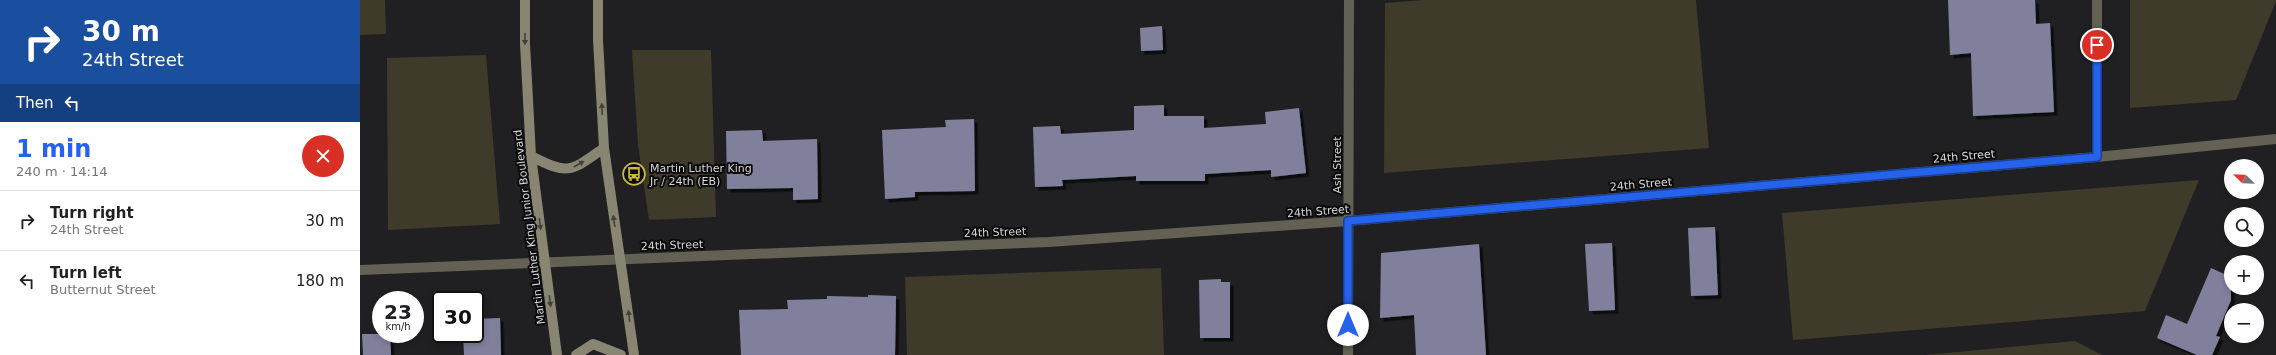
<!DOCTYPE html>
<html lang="en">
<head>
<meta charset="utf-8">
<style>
  body { margin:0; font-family:"DejaVu Sans",sans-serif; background:#f6f6f6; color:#202124; height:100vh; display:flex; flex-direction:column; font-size:15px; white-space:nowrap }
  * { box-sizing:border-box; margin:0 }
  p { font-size:13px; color:#757577 }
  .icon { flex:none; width:22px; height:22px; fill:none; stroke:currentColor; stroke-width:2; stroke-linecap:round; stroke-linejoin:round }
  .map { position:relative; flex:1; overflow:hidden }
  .panel { display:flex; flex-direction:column; background:#fff; width:360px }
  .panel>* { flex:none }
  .top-card { background:#1a4fa0; color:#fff; overflow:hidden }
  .needle { width:26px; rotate:293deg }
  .tools { position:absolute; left:1864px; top:159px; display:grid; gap:8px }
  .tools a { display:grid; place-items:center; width:40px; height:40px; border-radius:50%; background:#fff; box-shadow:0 2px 6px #0003; font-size:20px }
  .speed { position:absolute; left:12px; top:291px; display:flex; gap:8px; font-size:20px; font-weight:700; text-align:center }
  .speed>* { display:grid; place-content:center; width:52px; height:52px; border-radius:50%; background:#fff; box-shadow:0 2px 6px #0003; line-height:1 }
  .speed small { font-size:10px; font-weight:400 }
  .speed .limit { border:2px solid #111; border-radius:6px; background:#fff; color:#111 }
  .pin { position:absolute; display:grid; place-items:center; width:34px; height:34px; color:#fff; margin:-17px; border:2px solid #fff; border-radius:50%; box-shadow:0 1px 4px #0007 }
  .me { position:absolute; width:44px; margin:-22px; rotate:0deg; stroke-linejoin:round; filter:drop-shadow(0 0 3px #0008) }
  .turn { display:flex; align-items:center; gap:14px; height:84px; padding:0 16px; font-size:18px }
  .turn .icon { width:52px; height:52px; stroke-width:2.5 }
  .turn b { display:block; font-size:28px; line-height:34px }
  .then { display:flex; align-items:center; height:38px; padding:0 16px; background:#0003; gap:8px; font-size:15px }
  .round { display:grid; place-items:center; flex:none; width:42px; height:42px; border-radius:21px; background:#f6f6f6 }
  .summary { display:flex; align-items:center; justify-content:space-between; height:68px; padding:0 16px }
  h1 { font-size:24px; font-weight:600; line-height:30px; color:#2563eb }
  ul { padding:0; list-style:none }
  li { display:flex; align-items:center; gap:12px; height:60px; padding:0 16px; border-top:1px solid #e0e0e0 }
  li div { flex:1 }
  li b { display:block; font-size:15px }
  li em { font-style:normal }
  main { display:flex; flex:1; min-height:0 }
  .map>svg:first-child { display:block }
  .green { fill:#3e3b2b }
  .building { fill:#80809d; filter:url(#shadow) }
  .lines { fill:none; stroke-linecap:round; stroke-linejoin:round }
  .street { stroke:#626154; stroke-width:10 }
  .secondary { stroke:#888572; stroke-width:10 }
  .oneway { fill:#434139 }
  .route-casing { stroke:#184099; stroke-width:10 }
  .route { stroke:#2563eb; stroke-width:7 }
  .labels { text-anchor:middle; stroke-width:4; stroke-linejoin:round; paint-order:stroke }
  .street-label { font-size:11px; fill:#d6d6d8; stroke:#0a0a0b }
  .poi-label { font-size:11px; fill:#d6d6d8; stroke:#0a0a0b; text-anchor:start }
</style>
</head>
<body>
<main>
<section class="panel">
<div class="top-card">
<div class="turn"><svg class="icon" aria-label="right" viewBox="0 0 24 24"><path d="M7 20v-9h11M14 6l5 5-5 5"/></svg><div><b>30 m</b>24th Street</div></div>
<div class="then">Then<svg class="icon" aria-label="left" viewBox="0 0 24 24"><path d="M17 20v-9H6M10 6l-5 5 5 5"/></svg></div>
</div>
<div class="summary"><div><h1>1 min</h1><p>240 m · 14:14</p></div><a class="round" style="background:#d93025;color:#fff"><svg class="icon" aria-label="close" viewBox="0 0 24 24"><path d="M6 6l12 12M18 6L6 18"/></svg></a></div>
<ul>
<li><svg class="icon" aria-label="right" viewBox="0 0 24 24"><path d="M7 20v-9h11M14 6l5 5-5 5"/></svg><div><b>Turn right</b><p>24th Street</p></div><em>30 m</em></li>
<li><svg class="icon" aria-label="left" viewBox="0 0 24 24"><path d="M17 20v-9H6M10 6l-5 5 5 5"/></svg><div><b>Turn left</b><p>Butternut Street</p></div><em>180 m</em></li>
</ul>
</section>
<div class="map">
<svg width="1916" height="355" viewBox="0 0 1916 355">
  <defs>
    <filter id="shadow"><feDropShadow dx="3.5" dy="3.5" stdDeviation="0" flood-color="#0009"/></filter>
  </defs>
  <rect width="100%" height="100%" fill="#202023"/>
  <!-- green -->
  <path class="green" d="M0 0H25L26 34 0 35Z
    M1064 0H1336L1349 148 1024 173 1025 3Z
    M1770 0H1916V1L1876 100 1770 108Z
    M272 50H351L356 217 289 220 278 145Z
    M126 55 140 224 28 230 27 58Z
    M1839 180 1785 311 1433 340 1422 213Z
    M801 268 804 355H547L545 277Z
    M1715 341 1742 355H1565Z"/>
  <!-- building -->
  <path class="building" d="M1588 0H1675L1676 24 1690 23 1694 112 1613 116 1611 53 1590 55Z
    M802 26 803 50 781 51 780 28Z
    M804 105V116H844V128L906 124 905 112 939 108 946 173 911 177V170L845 174V181H776V176L702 180 703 186 675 187 673 127 700 126 701 134 774 130V106Z
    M614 119 615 191 555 192V197L525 199 522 130 586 127 585 120Z
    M402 130 403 141 457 139 458 199 433 200V188L367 189 366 131Z
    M1355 227 1358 295 1331 296 1328 228Z
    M1252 243 1255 310 1229 311 1225 244Z
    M1119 244 1126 355H1056L1054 315 1020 318 1021 253Z
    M1851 268 1871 277V300L1856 336 1860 337 1852 355H1837L1797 338 1806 315 1827 324Z
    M861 279V282H870V338H840L839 280Z
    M508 295 536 296 535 355H381L379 310 428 309 427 300 467 299V296L508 297Z
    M140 318 141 355H104L103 334H115V319Z
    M2 334H30L31 355H3Z"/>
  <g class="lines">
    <!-- street -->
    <path class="street" d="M1737 157V0
      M0 270 689 242 988 221 1737 157 1916 139
      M988 355 989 0"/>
    <!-- secondary -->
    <path class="secondary" d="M165 0V44L171 156 197 355
      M238 0V40L244 148 274 355
      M171 156C209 176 211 171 244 148
      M216 355 233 344 261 355"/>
  </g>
  <!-- one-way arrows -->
  <defs><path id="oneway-solid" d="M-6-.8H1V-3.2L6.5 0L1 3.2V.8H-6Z"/></defs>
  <g class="oneway">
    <use href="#oneway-solid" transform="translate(165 39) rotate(90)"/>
    <use href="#oneway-solid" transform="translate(242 109) rotate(-93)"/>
    <use href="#oneway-solid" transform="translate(219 164) rotate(-30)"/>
    <use href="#oneway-solid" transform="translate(254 221) rotate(-98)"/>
    <use href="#oneway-solid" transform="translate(180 224) rotate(83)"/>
    <use href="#oneway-solid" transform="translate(190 301) rotate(83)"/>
    <use href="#oneway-solid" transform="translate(269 316) rotate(-97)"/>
  </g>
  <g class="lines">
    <!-- route casing -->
    <g class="route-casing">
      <path id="route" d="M988 325V221L1737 157V45"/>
    </g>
    <!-- route -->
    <use href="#route" class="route"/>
  </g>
  <!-- icons -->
  <defs>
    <g id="bus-ring" transform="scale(1.15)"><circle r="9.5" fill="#0a0a0b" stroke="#cbba39" stroke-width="1.5"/><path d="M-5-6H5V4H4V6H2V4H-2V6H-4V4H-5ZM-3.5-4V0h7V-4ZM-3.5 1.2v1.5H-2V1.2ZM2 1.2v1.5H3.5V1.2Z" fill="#cbba39"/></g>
  </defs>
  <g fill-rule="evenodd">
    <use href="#bus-ring" x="274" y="174"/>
  </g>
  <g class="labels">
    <!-- street labels -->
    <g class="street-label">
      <text transform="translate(1604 156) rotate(-5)" y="4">24th Street</text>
      <text transform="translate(977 165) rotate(-90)" y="4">Ash Street</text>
      <text transform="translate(1281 184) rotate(-5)" y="4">24th Street</text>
      <text transform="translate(958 211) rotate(-4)" y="4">24th Street</text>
      <text transform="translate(169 227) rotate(-97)" y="4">Martin Luther King Junior Boulevard</text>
      <text transform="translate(635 232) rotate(-2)" y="4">24th Street</text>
      <text transform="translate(312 245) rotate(-2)" y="4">24th Street</text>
    </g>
    <!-- poi labels -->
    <g class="poi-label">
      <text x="290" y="172">Martin Luther King<tspan x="290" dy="13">Jr / 24th (EB)</tspan></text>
    </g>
  </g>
</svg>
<div class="tools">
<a><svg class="needle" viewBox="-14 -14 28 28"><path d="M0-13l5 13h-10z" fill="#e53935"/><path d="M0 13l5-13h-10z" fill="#757577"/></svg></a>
<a><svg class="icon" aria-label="search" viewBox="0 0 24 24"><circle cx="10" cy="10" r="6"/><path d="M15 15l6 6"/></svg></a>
<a>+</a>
<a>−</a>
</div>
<div class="speed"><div>23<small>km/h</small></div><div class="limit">30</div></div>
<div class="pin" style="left:1737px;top:45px;background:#d93025"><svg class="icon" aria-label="arrive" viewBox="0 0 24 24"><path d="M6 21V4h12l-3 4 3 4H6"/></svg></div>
<svg class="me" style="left:988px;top:325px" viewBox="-20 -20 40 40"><circle r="19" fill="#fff"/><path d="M0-13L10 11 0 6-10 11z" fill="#2563eb"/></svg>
</div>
</main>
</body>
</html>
